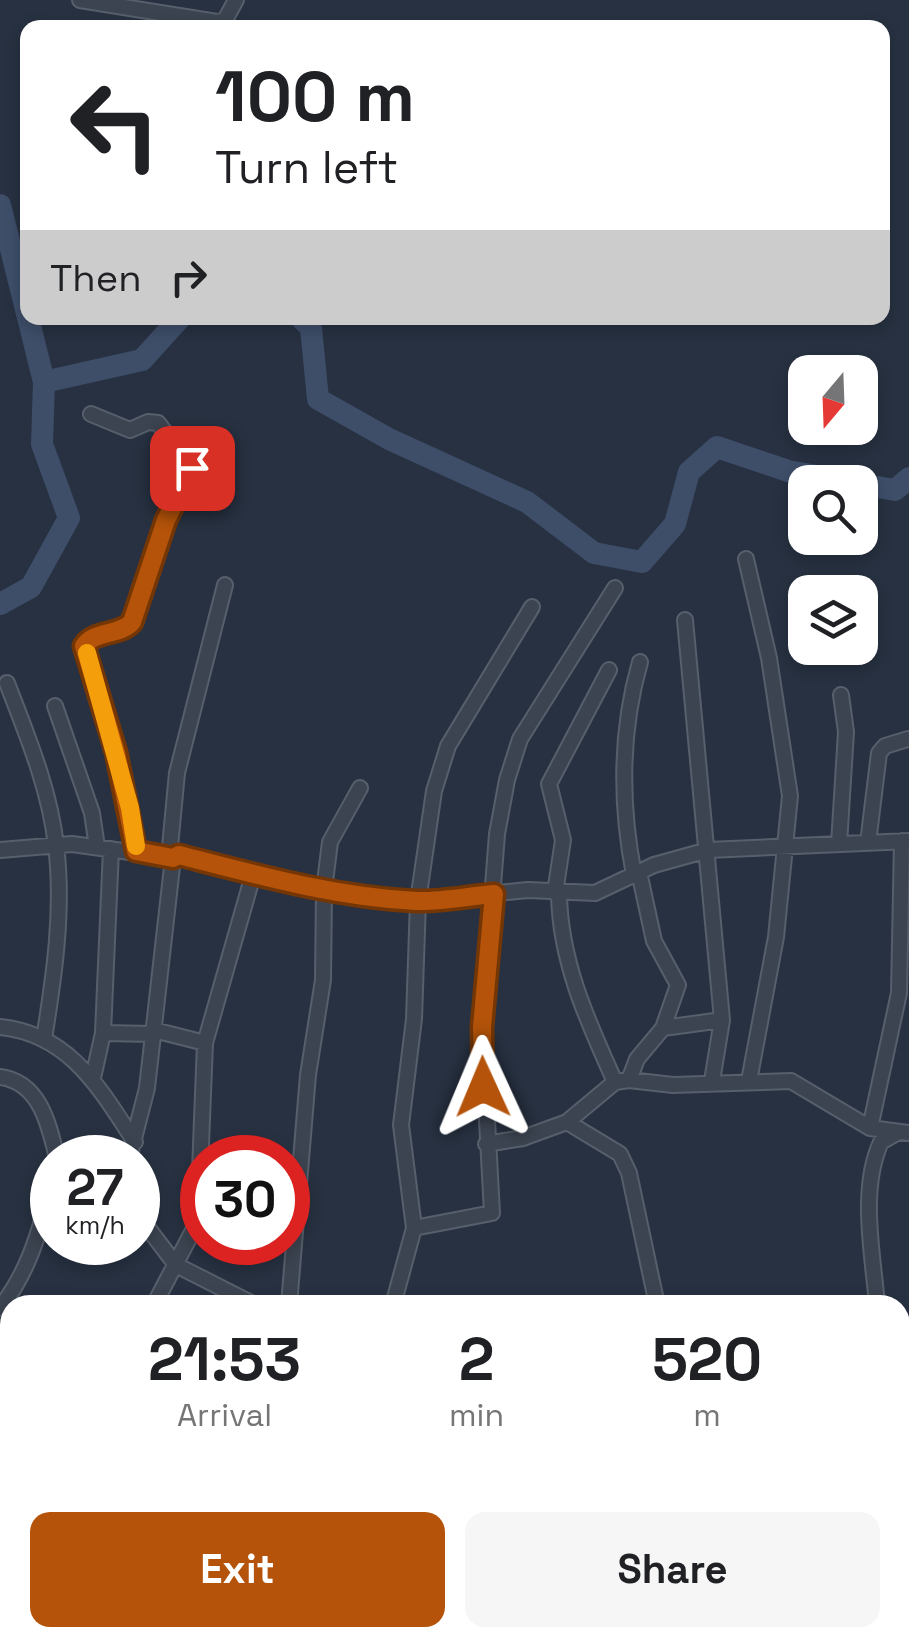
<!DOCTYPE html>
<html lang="en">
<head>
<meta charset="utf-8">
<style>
  body { margin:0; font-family:"Space Grotesk",sans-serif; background:#f6f6f6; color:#202124; height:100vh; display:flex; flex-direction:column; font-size:38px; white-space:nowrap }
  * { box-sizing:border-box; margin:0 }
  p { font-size:32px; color:#757577 }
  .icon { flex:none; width:55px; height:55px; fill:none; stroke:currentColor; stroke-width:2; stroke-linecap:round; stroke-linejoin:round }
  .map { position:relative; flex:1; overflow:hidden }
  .details { position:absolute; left:0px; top:1295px; width:910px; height:352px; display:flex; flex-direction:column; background:#fff; border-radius:30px 30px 0 0; box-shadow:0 5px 15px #0003 }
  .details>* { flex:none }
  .top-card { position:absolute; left:20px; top:20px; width:870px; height:305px; border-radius:20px; box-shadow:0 5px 15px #0003; background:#fff; color:#202124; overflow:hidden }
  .needle { width:65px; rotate:199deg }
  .buttons { position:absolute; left:788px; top:355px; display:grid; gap:20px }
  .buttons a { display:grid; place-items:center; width:90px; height:90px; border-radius:20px; background:#fff; box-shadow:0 5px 15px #0003; font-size:50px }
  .speed { position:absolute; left:30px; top:1135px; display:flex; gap:20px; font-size:50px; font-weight:700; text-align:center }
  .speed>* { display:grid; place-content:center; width:130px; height:130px; border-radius:50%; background:#fff; box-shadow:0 5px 15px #0003; line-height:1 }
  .speed small { font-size:25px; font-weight:400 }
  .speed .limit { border:15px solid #d22; background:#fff; color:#111 }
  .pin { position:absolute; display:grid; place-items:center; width:85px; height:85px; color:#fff; margin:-42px; border-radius:20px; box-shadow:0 5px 15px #0006 }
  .me { position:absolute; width:110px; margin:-55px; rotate:359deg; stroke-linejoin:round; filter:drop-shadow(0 0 8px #0008) }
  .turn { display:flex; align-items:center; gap:35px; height:210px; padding:0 30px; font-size:45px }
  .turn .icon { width:130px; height:130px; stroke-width:2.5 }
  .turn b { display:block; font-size:70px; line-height:85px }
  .then { display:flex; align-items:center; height:95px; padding:0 30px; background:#0003; gap:20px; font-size:38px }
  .eta { display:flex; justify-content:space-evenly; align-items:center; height:170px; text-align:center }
  .eta b { font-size:60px; font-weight:600; line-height:70px }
  .primary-button { display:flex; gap:20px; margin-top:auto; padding:20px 30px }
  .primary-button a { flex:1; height:115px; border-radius:20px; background:#b45309; color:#fff; font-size:40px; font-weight:600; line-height:115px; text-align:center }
  .primary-button a+a { background:#f6f6f6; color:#202124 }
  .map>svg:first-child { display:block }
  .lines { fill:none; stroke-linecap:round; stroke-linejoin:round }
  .river { stroke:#3e4e69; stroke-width:22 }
  .minor-casing { stroke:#565f6b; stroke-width:18 }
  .minor { stroke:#3c4451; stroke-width:14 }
  .route-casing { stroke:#753606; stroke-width:25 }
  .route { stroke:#b45309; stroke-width:18 }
  .slow { stroke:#f59e0b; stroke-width:18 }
</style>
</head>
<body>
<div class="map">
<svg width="909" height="1647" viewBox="0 0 909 1647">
  <rect width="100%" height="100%" fill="#273141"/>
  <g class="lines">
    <!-- river -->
    <path class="river" d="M0 205 44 382 42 444 69 518 31 587 0 604
      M301 318 311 328 318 399 389 439 527 502 594 553 642 562 675 524 689 472 717 447 788 471 853 482
      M44 382 142 360 180 318
      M860 484 895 490 909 478"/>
    <!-- minor casing -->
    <g class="minor-casing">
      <path id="minor" d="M80 0 217 22 225 20 236 0
        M91 414 130 430 148 422 158 423 192 468
        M746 559 769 658 790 796 776 937 749 1081
        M685 620 722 1020 712 1081
        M7 683C27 735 50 790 56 846 64 909 54 977 44 1039
        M55 706 92 813 97 847
        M868 843 879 753 885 746 908 739
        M839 844 846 732 841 695
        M0 850 72 844 173 858 179 855 280 883 418 901 528 890 595 893 654 865 708 850 909 841
        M136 851 116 752 84 646 86 641 123 630 132 622 139 590 180 484 211 448
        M169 857 177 773 225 585
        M639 872 654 941 678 985 663 1028
        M634 875C620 803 620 732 640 662
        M555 893 563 840 549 784 609 670
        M559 894C560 962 588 1022 615 1082
        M0 1027C70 1034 100 1089 135 1142
        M154 1030 205 1043
        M103 1033 154 1034
        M0 1077C40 1082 49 1125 57 1158
        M93 1078 103 1033 111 849
        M629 1080 637 1059 663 1028 722 1020
        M567 1122 620 1154 629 1173 657 1305
        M870 1128 899 993 902 841
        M486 1144 523 1138 567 1122 615 1082 629 1080 673 1085 791 1081 870 1128 909 1133
        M129 1158 147 1088 173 858
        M138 1215 176 1265 255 1305
        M414 1228 492 1213 482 1027 497 834 507 780 520 739 615 588
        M154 1305 198 1221 205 1043 253 875
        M289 1305 308 1075 323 980 324 890 330 842 360 788
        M393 1305 414 1228 401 1125 414 1019 418 901 434 791 448 746 532 607
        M877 1305C873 1254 859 1190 881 1142L897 1133
        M0 1308C30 1270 39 1231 52 1186
        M900 1363H909
        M0 1443 10 1468
        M0 1520 10 1519
        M0 1595 10 1601
        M185 1638 190 1647
        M285 1638 363 1647
        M419 1638 420 1647
        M672 1647 674 1638
        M775 1647 776 1638
        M873 1647 874 1638"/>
    </g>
    <!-- minor -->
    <use href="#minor" class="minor"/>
  </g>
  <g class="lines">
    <!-- route casing -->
    <g class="route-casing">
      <path id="route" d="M192 468 166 520 132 622C120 636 94 630 84 646L116 752 136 851 173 858 179 855C257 875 335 897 416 901 441 902 469 896 494 894L482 1027 483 1087"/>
    </g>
    <!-- route -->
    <use href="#route" class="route"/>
    <!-- slow -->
    <path class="slow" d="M87 653 130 808 136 846"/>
  </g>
</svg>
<div class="buttons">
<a><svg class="needle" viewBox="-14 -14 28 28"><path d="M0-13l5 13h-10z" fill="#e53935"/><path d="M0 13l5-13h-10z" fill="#757577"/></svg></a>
<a><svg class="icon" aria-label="search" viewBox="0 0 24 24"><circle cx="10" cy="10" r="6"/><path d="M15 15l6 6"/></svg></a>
<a><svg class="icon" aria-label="layers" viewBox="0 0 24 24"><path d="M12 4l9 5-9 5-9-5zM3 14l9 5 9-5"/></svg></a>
</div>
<div class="speed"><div>27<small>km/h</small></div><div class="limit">30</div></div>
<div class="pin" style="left:192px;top:468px;background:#d93025"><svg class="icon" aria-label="arrive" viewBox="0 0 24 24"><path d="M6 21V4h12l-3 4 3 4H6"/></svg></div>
<svg class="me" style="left:483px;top:1087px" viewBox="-20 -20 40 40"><path d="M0-17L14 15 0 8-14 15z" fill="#b45309" stroke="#fff" stroke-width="4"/></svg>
<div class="top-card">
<div class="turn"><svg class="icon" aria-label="left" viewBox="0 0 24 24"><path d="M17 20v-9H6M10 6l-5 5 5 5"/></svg><div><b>100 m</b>Turn left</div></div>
<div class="then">Then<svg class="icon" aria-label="right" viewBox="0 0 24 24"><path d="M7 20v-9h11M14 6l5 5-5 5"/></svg></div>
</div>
<section class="details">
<div class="eta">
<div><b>21:53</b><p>Arrival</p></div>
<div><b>2</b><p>min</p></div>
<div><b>520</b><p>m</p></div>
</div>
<div class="primary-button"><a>Exit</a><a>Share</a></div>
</section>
</div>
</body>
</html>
